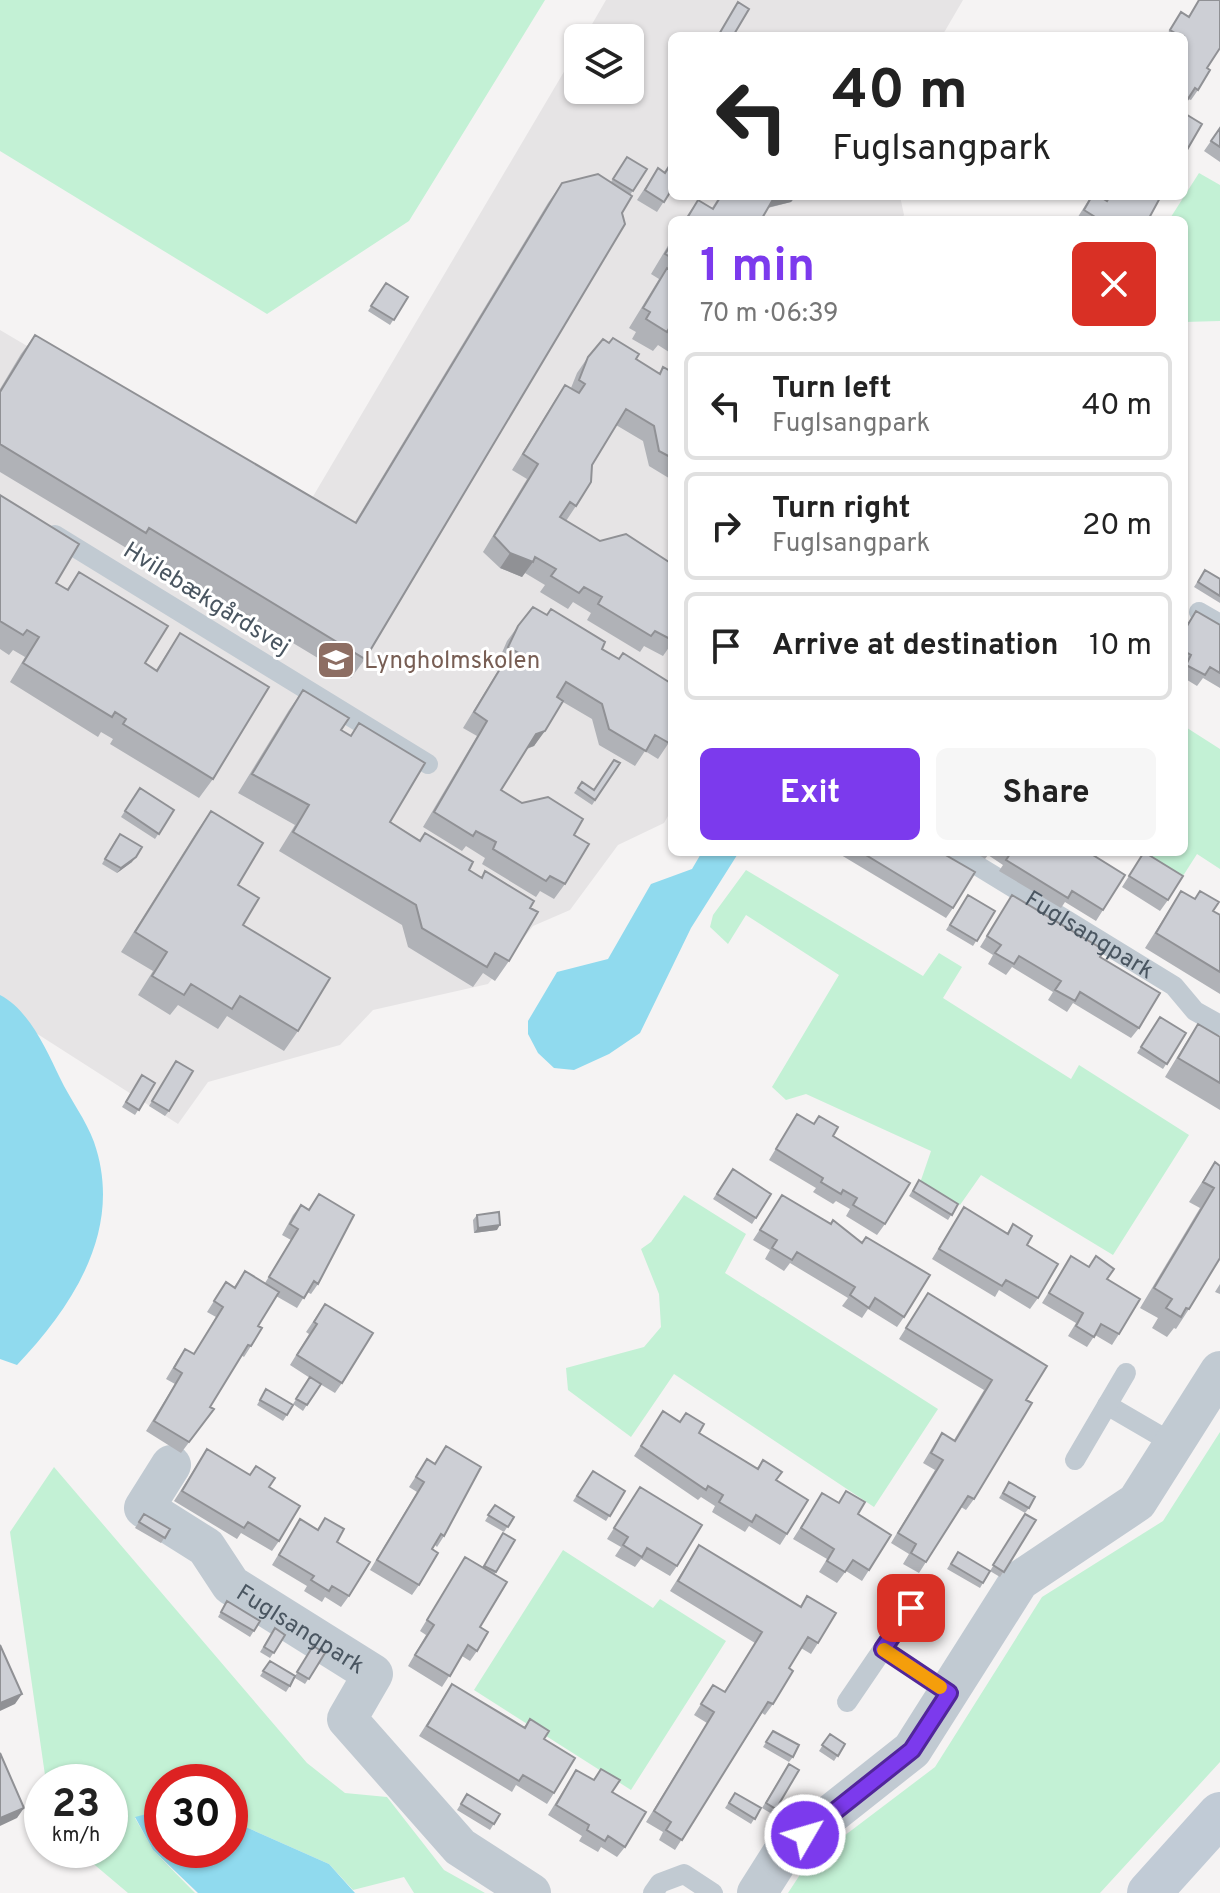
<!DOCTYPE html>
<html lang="en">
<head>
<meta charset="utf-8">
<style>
  body { margin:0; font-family:Overpass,sans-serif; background:#f6f6f6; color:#222; height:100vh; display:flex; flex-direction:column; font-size:30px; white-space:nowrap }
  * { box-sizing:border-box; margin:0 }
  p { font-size:26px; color:#767676 }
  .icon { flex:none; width:44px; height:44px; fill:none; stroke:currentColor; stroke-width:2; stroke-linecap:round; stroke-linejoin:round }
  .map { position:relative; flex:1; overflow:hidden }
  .sheet { position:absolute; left:668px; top:216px; width:520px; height:640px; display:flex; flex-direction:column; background:#fff; border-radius:12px; box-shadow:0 2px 6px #0004 }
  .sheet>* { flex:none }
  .guide { position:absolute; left:668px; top:32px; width:520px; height:168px; border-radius:12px; box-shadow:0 2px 6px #0004; background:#fff; color:#222; overflow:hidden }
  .controls { position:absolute; left:564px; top:24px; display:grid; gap:16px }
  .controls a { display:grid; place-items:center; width:80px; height:80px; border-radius:12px; background:#fff; box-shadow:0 2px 6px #0004; font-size:40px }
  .speed { position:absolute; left:24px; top:1764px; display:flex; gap:16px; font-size:40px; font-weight:700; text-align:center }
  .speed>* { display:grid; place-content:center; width:104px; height:104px; border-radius:50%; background:#fff; box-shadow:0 2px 6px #0004; line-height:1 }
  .speed small { font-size:20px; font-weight:400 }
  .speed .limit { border:12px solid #d22; background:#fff; color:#111 }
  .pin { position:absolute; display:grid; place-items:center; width:68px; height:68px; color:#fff; margin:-34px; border-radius:16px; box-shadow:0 4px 12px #0006 }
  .me { position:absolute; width:88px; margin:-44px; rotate:52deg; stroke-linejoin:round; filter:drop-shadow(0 0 6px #0008) }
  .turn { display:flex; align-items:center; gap:28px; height:168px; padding:0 32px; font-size:36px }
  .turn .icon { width:104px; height:104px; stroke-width:2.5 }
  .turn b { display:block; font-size:56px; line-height:68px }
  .round { display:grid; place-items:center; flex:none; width:84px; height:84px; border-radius:12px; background:#f6f6f6 }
  .summary { display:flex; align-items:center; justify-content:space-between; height:136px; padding:0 32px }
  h1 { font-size:48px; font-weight:700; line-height:60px; color:#7c3aed }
  .cta { display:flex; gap:16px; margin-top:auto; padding:16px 32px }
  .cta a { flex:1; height:92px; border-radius:12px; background:#7c3aed; color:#fff; font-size:32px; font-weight:700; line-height:92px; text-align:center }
  .cta a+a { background:#f6f6f6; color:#222 }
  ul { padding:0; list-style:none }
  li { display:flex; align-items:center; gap:24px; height:108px; margin:0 16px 12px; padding:0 16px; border:4px solid #e0e0e0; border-radius:12px }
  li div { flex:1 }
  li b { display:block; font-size:30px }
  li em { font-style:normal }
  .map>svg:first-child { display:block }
  .education { fill:#e6e4e5 }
  .green { fill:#c3f1d5 }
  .water { fill:#90daee }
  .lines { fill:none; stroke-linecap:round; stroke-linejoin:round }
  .service { stroke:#c1cad2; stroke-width:20 }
  .minor { stroke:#c1cad2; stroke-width:40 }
  .secondary { stroke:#c1cbd6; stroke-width:44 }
  .wall { fill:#b0b2b7 }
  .shaded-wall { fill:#909195 }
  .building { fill:#cdcfd5; stroke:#909195; stroke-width:2 }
  .route-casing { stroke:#51269a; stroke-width:20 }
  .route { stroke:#7c3aed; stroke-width:14 }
  .slow { stroke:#f59e0b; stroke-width:14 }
  .labels { text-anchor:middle; stroke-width:6; stroke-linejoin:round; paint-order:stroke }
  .street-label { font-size:24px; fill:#4a5661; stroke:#fff }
  .education-label { font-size:24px; fill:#785e54; stroke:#fff; text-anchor:start }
</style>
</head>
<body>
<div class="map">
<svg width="1220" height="1893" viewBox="0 0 1220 1893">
  <rect width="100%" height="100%" fill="#f5f3f3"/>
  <!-- education -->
  <path class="education" d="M606 0H963L942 36H672V196H900L904 215 901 220H672V809L664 823 618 845 570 910 533 926 488 984 373 1010 340 1045 208 1082 178 1124 0 1010V330L305 510 578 48V90H630V38H584Z"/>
  <!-- green -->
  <path class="green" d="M0 0H545L409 221 267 314 0 151Z
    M1199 173 1220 185V321L1184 322V220H1169Z
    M1184 726 1220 749V869L1197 854 1181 879 1143 852H1184Z
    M746 870 923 976 939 953 962 967 943 998 1071 1079 1079 1065 1189 1135 1113 1255 981 1175 960 1205 920 1183 931 1151 806 1094 786 1100 772 1087 839 975 746 915 728 944 710 927 713 915Z
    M684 1195 746 1234 725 1273 938 1409 874 1507 674 1374 631 1437 568 1390 566 1368 644 1347 661 1327 659 1294 641 1249 651 1242Z
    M1220 1432V1762L1100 1893H788L807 1864 935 1767 1042 1597 1163 1521Z
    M54 1467 307 1763 345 1793 387 1797 444 1870 485 1893H414L404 1877 353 1890 329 1864 230 1820V1782H162V1810L135 1818 153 1850 195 1893H128L77 1850H110V1782H46L10 1532Z
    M563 1550 653 1608 660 1599 726 1641 631 1790 474 1690Z"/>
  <!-- water -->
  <path class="water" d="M702 852H739L691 928 640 1033 609 1054 574 1070 554 1068 538 1053 528 1034V1021L557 972 608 959 651 884 692 869Z
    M0 995C29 1010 46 1049 60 1078 70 1099 86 1120 94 1142 124 1228 74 1305 17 1365L0 1359Z
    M162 1810V1850H230V1820L329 1864 355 1893H198L153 1850 135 1817Z"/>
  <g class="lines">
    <!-- service -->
    <g class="service">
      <path d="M55 535 428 764"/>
      <path d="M1199 612 1220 624"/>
      <path id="s1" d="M955 852 1174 986 1195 1011 1220 1025"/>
      <path d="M1107 1405 1174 1444"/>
      <path d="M1075 1460 1126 1373"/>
      <path d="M883 1649 949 1693"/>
      <path d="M847 1702 911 1608"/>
      <path d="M653 1893 660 1883 684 1874 713 1893"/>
    </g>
    <!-- minor -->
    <g class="minor">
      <path id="s2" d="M171 1465 144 1508 206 1547 231 1585 373 1674 347 1719 460 1847 531 1893"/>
      <path d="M757 1893 783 1852 912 1750 1019 1581 1137 1502 1220 1371"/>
    </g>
    <!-- secondary -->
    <path class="secondary" d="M1149 1893 1220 1814"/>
  </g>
  <!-- wall -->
  <path class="wall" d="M1199 0H1220L1207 68 1198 90 1191 100 1188 99 1184 36H1166L1181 12 1189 16Z
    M1220 128V162L1204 151Z
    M627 157 647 169 630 195 365 659 351 678 135 548 133 552 0 472V389L21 354 35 335 355 522 548 203 562 183 611 182Z
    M672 160V189L657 212 637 200 658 168 664 172Z
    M710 196H796L791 202 768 208 761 220H684L698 200 712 208 717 200Z
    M1091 196 1106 200 1109 196H1161L1148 220H1076Z
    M672 239V354L658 345 653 351 632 339 636 332 629 328 659 279 651 274Z
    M386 283 408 297 390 325 368 311Z
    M588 357 636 359 659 373 663 367 672 372V480L649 466 643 441 616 425 592 465 576 506 566 521 600 541 672 564V643L663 656 644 646 640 652 587 620 591 613 573 602 568 609 540 592 545 585 525 573 522 577 500 568 483 552 527 479 512 470 555 400 565 385 571 388 577 373Z
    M0 495 56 583 67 589 79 572 145 663 156 670 180 633 213 779 199 798 110 744 113 739 101 732 98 737 10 682 25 657 13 650 9 655 0 649Z
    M1205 570 1220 579V603L1194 587Z
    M551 609 602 649 672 738 658 759 645 751 635 766 599 745 592 719 563 702 534 746 527 749 501 790 574 835 565 884 554 899 540 891 536 897 482 864 485 858 466 846 462 851 423 827 477 736 463 728 502 664 498 662 507 641 518 626 547 615Z
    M1196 611 1220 625V688L1203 678 1197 686 1184 678V629Z
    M303 690 341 730 350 736 359 723 390 822 420 840 425 833 469 870 481 878 485 871 530 908 509 961 495 981 483 973 473 987 408 947 402 925 279 851 295 825 238 793 289 710Z
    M620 763 592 805 574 793 582 782 593 790Z
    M140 788 174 810 155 839 121 817Z
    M211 811 238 885 243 925 298 1031 284 1051 227 1016 218 1029 178 1005 170 1015 138 995 153 971 121 952 197 831Z
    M116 839 132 862 117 873 102 864Z
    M836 852H946L944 854 953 908 946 918Z
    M974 852H1088L1103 910 1096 921 1065 902 1061 908 999 871 1003 865 988 855 985 859Z
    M1144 852 1168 900 1160 911 1122 887Z
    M1181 891 1220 915V994L1145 948Z
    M968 895 995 911 973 946 946 930Z
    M1012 895 1100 957 1139 1028 1131 1038 1073 1003 1067 1012 1048 1000 1053 992 1012 967 1006 975 988 964 993 955 980 947Z
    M1160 1017 1186 1033 1163 1069 1137 1053Z
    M1198 1024 1220 1037V1110L1165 1077 1185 1044Z
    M172 1067 169 1111 165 1116 149 1106Z
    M142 1075 155 1083 135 1115 122 1107Z
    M797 1114 833 1136 885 1224 877 1235 846 1216 850 1209 836 1201 833 1204 813 1192 816 1188 769 1160Z
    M1215 1162 1220 1166 1189 1309 1176 1329 1174 1328 1167 1337 1152 1328 1158 1318 1140 1308 1200 1208 1189 1202Z
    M733 1169 771 1194 752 1224 713 1199Z
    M919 1180 958 1204 948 1220 909 1196Z
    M319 1194 318 1284 311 1294 307 1292 297 1308 276 1296 258 1326 251 1346 244 1357 241 1355 210 1407 214 1409 181 1453 146 1431 175 1384 166 1379 178 1359 185 1349 194 1354 216 1317 207 1312 226 1282 234 1287 245 1271 265 1283 291 1240 282 1235 293 1215 301 1205 309 1209Z
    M782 1195 862 1243 866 1237 904 1317 897 1327 868 1309 862 1318 842 1306 848 1298 790 1263 784 1271 765 1259 770 1250 753 1240Z
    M964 1207 1007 1233 1013 1224 1027 1245 1038 1298 1030 1309 999 1290 995 1297 932 1259Z
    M477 1215 497 1230 474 1233 473 1220Z
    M1071 1256 1088 1267 1096 1256 1107 1279 1119 1334 1112 1345 1095 1335 1087 1347 1068 1336 1076 1323 1042 1303Z
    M1220 1284V1294L1215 1292Z
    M928 1293 1026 1400 974 1499 966 1510 961 1507 919 1573 903 1564 909 1554 891 1543 935 1470 923 1463 935 1443 942 1433 954 1440 984 1390 899 1339Z
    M325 1304 342 1383 335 1393 320 1384 303 1411 293 1404 310 1378 290 1365 309 1334 306 1332Z
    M266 1389 293 1405 283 1421 257 1405Z
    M663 1411 757 1468 763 1460 776 1480 787 1534 780 1545 749 1526 745 1532 712 1512 715 1506 701 1497 698 1500 634 1456Z
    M446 1446 444 1536 437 1547 435 1545 432 1549 419 1585 412 1595 370 1570 417 1492 409 1487 427 1459 435 1464Z
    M207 1449 269 1487 279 1541 272 1551 241 1533 237 1539 174 1501Z
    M593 1471 625 1491 606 1521 573 1501Z
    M1009 1482 1029 1508 1025 1513 999 1498Z
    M640 1487 677 1566 670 1576 641 1559 635 1567 615 1556 621 1547 607 1539Z
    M846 1491 858 1514 869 1570 862 1581 846 1571 837 1583 819 1572 827 1559 793 1539 822 1493 838 1503Z
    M495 1505 514 1517 504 1532 485 1521Z
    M144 1514 170 1529 161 1543 135 1528Z
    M1025 1514 1036 1520 1000 1577 990 1571Z
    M325 1518 337 1542 349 1596 341 1607 325 1597 322 1602 304 1591 307 1586 272 1565 300 1519 317 1530Z
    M500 1538 515 1540 495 1574 480 1627 477 1651 470 1661 462 1656 442 1687 408 1666 426 1635 420 1631 465 1557 483 1567Z
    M699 1545 800 1607 807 1596 818 1643 811 1654 801 1648 789 1668 773 1704 765 1715 762 1713 675 1850 659 1840 663 1832 646 1822 707 1723 694 1715 713 1685 724 1692 755 1643 670 1591Z
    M958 1552 990 1571 980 1588 947 1569Z
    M227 1601 260 1621 250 1637 218 1617Z
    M275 1628 285 1635 270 1658 260 1652Z
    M313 1646 325 1653 305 1684 295 1678 286 1692 260 1676 270 1661 295 1676Z
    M452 1684 524 1727 530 1719 544 1739 554 1793 547 1804 516 1785 512 1792 419 1736Z
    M773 1731 793 1757 789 1762 763 1747Z
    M830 1734 845 1744 834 1761 819 1751Z
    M601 1769 612 1792 625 1847 617 1857 601 1847 598 1852 579 1841 582 1836 548 1815 576 1770 593 1780Z
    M785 1770 776 1809 772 1814 762 1808Z
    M735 1793 761 1808 751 1824 725 1808Z
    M467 1794 500 1814 490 1830 457 1810Z"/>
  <!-- shaded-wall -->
  <path class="shaded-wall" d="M775 196H796L791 202 766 208Z
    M510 553 533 562 522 577 500 568Z
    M545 731 534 746 525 749 536 734Z
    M136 857 132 862 117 873 121 868Z
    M500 1225 497 1230 474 1233 478 1228Z
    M22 1694 15 1704 0 1711V1703Z
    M24 1808 17 1818 0 1826V1818Z"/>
  <!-- building -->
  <path class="building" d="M1199 0H1220V48L1207 68 1210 70 1198 90 1195 88 1184 105V36H1177L1178 35 1170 30 1181 12 1189 17Z
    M738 2 749 9 733 36H718Z
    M1184 113 1202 124 1184 155Z
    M1220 128V147L1211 141Z
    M627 157 647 169 633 191 613 179Z
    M672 162V189L664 202 645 190 658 168 665 173Z
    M598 174 632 196 622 213 625 224 365 659 149 528 146 533 0 444V392L35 335 356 523 562 183Z
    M721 196H775L761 220H686L698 200 713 209Z
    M1092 196H1099L1107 201 1110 196H1161L1148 220H1100L1084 210Z
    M672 243V258L665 254Z
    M667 268 672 271V326L671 325 667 332 646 319 650 312 643 308Z
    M386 283 408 297 394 320 371 306Z
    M613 338 639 354 636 359 660 374 663 367 672 372V458L659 451 654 426 626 409 592 465 591 482 576 506 570 502 560 517 600 541 626 534 672 564V640L655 631 651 636 598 604 602 597 584 587 579 593 551 576 556 569 535 557 533 562 510 553 494 536 538 464 523 454 565 385 579 393 585 384 579 380 588 357 603 339 609 343Z
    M0 495 79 544 56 583 68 590 79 572 168 626 145 663 157 671 180 633 269 687 213 779 123 724 126 719 115 712 112 717 23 663 39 637 27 630 23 635 0 621Z
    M1205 570 1220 579V596L1198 582Z
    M533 607 547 615 551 609 605 642 602 649 619 659 623 653 672 684V738L669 743 655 735 646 751 609 729 602 704 566 682 557 697 563 701 545 731 536 734 501 790 522 803 548 797 583 819 574 835 589 844 565 884 550 876 546 881 493 849 496 842 476 831 473 836 434 812 487 721 474 712 506 659 520 667 526 657 508 647 518 626Z
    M1196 611 1220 625V673L1210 667 1205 675 1186 665 1191 655 1184 651V631Z
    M303 690 349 718 341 730 351 736 359 723 425 763 390 822 420 841 425 833 473 862 469 870 482 878 485 871 534 901 530 908 538 912 509 961 495 953 487 967 422 928 416 905 293 832 309 805 252 774Z
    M614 760 620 763 595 800 578 788 582 782 594 790Z
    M140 788 174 810 159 834 125 811Z
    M211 811 263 843 238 885 259 898 243 925 330 978 298 1031 240 996 232 1009 191 984 184 995 152 976 167 952 135 932Z
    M120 834 142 847 136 857 121 868 105 859Z
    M861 852H946L944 854 975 872 953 908Z
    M1007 852H1088L1125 875 1103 910 1072 891 1068 898 1006 860 1010 854Z
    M1144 852 1183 876 1168 900 1129 876Z
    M1181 891 1195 899 1200 891 1219 902 1213 911 1220 915V972L1156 933Z
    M968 895 995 911 977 941 950 925Z
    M1012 895 1104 950 1100 957 1160 993 1139 1028 1080 992 1075 1001 1055 990 1061 981 1019 956 1014 964 995 953 1001 945 987 936Z
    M1160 1017 1186 1033 1167 1064 1141 1047Z
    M1198 1024 1220 1037V1083L1178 1058Z
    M176 1061 193 1071 169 1111 152 1101Z
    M142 1075 155 1083 139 1110 126 1102Z
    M797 1114 814 1124 819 1116 838 1127 833 1136 910 1183 885 1224 853 1205 857 1198 843 1190 841 1194 821 1182 823 1178 776 1149Z
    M1215 1162 1220 1166V1258L1189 1309 1186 1308 1181 1317 1166 1308 1172 1299 1154 1288 1214 1188 1203 1182Z
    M733 1169 771 1194 756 1218 717 1194Z
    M919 1180 958 1204 952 1215 913 1191Z
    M319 1194 354 1215 318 1284 314 1281 304 1298 269 1277 298 1229 290 1224 301 1205 309 1210Z
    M782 1195 831 1224 833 1220 862 1243 866 1237 930 1275 904 1317 875 1298 869 1308 850 1295 855 1287 797 1252 792 1260 772 1248 777 1240 760 1230Z
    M964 1207 1008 1234 1013 1224 1032 1236 1027 1245 1058 1264 1038 1298 1006 1280 1002 1286 939 1249Z
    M499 1212 500 1225 478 1228 477 1215Z
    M1071 1256 1089 1267 1096 1256 1114 1269 1107 1279 1140 1299 1119 1334 1101 1324 1094 1337 1076 1326 1083 1313 1049 1293Z
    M245 1271 279 1292 258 1326 262 1328 251 1346 248 1345 210 1407 214 1409 189 1442 154 1421 182 1373 174 1368 185 1349 194 1354 223 1307 214 1301 226 1282 235 1288Z
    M928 1293 1047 1366 1026 1400 1032 1403 974 1499 968 1496 926 1562 911 1553 916 1544 898 1533 943 1460 931 1453 942 1433 955 1441 992 1380 906 1328Z
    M325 1304 373 1333 342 1383 297 1355 317 1324 314 1322Z
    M310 1377 321 1384 307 1405 296 1399Z
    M266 1389 293 1405 287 1415 260 1400Z
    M663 1411 680 1422 686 1413 704 1424 699 1433 758 1469 763 1460 782 1472 776 1480 808 1500 787 1534 756 1515 752 1522 719 1502 723 1495 708 1486 706 1490 641 1446Z
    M446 1446 481 1467 444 1536 441 1534 432 1549 438 1553 419 1585 377 1560 424 1482 416 1477 427 1459 435 1464Z
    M207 1449 250 1475 256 1466 275 1478 269 1487 300 1506 279 1541 248 1522 244 1528 182 1491Z
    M593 1471 625 1491 610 1516 577 1496Z
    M1009 1482 1035 1497 1029 1508 1003 1493Z
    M640 1487 702 1525 677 1566 647 1548 642 1557 623 1545 628 1537 614 1528Z
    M846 1491 865 1502 858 1514 891 1535 869 1570 853 1560 845 1572 827 1561 834 1549 801 1528 822 1493 839 1503Z
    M495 1505 514 1517 508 1527 488 1515Z
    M144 1514 170 1529 165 1538 139 1522Z
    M1025 1514 1036 1520 1004 1572 993 1565Z
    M325 1518 344 1529 337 1542 370 1562 349 1596 332 1586 329 1591 311 1580 314 1576 279 1555 300 1519 318 1530Z
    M503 1533 515 1540 496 1572 484 1566Z
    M699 1545 801 1607 807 1596 836 1613 818 1643 808 1637 789 1668 793 1671 773 1704 768 1702 682 1840 666 1830 671 1822 654 1811 714 1712 701 1704 713 1685 725 1692 762 1632 678 1581Z
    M958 1552 990 1571 983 1583 951 1564Z
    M465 1557 507 1582 480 1627 488 1632 477 1651 468 1645 450 1676 415 1655 434 1625 427 1620Z
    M227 1601 260 1621 254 1631 221 1612Z
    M275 1628 285 1635 274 1653 264 1647Z
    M0 1645 22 1694 0 1703Z
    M313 1646 325 1653 309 1679 297 1672Z
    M270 1661 295 1676 290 1686 263 1671Z
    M452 1684 525 1728 530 1719 549 1731 544 1739 575 1758 554 1793 523 1775 519 1781 427 1726Z
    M773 1731 799 1745 793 1757 766 1742Z
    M830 1734 845 1744 838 1756 822 1745Z
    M0 1753 24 1808 0 1818Z
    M789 1764 799 1770 776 1809 766 1803Z
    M601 1769 620 1780 612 1792 646 1812 625 1847 608 1836 605 1841 587 1830 589 1825 556 1805 576 1770 594 1780Z
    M735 1793 761 1808 755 1819 729 1803Z
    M467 1794 500 1814 494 1824 461 1804Z"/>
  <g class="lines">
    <!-- route casing -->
    <g class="route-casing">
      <path id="route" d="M805 1835 912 1750 949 1693 883 1649 911 1608"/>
    </g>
    <!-- route -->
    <use href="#route" class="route"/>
    <!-- slow -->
    <path class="slow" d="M884 1650 940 1687"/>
  </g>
  <!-- icons -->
  <defs>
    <g id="school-square" transform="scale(2)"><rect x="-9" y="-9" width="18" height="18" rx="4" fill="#8d6e63" stroke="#fff"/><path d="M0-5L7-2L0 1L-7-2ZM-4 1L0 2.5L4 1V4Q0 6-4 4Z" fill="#fff"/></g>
  </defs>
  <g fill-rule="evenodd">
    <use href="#school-square" x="336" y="660"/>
  </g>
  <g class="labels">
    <!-- street labels -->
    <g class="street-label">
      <text transform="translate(207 598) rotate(32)" y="8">Hvilebækgårdsvej</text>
      <text dy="8" stroke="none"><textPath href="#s1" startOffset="158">Fuglsangpark</textPath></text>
      <text dy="8" stroke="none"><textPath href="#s2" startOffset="252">Fuglsangpark</textPath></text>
    </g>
    <!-- education labels -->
    <g class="education-label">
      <text x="364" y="668">Lyngholmskolen</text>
    </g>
  </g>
</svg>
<div class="controls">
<a><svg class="icon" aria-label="layers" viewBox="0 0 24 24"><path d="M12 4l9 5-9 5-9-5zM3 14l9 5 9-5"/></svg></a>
</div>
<div class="speed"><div>23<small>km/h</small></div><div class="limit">30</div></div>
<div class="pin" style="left:911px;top:1608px;background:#d93025"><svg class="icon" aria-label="arrive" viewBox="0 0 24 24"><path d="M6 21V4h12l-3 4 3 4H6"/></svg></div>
<svg class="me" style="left:805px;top:1835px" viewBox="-20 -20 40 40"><circle r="17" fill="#7c3aed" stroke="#fff" stroke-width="3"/><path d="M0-11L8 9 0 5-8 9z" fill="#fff"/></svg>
<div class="guide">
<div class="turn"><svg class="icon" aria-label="left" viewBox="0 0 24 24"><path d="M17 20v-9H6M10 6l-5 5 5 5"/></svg><div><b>40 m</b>Fuglsangpark</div></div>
</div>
<section class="sheet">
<div class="summary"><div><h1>1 min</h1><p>70 m · 06:39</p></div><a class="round" style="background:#d93025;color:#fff"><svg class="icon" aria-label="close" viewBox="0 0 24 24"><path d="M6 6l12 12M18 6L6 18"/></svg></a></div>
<ul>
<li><svg class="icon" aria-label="left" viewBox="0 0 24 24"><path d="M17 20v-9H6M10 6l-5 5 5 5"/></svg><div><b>Turn left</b><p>Fuglsangpark</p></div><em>40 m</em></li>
<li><svg class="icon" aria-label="right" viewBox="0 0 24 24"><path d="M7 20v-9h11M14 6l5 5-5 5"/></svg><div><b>Turn right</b><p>Fuglsangpark</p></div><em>20 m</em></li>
<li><svg class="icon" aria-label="arrive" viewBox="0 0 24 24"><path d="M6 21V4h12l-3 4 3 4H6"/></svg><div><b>Arrive at destination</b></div><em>10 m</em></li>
</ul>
<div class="cta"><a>Exit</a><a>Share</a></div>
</section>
</div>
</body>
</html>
